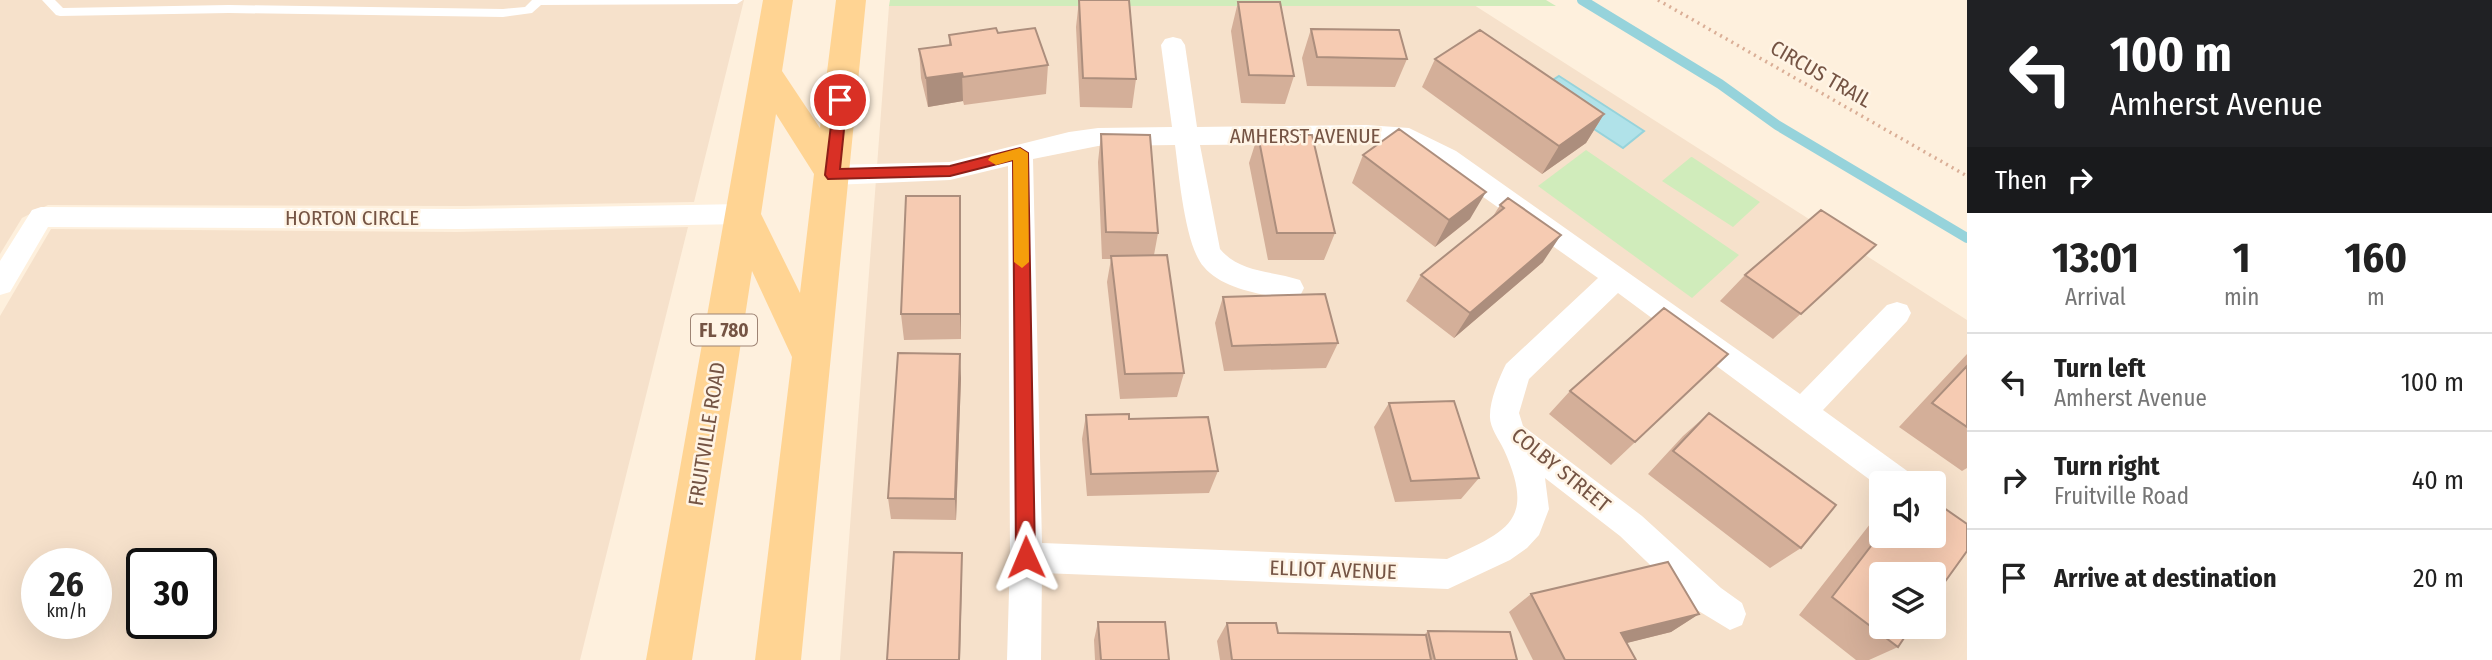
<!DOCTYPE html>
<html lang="en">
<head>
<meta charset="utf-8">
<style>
  body { margin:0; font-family:"Fira Sans Condensed",sans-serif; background:#f2f2f2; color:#222; height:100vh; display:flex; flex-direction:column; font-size:26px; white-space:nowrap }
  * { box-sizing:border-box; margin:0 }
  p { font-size:23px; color:#767676 }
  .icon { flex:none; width:38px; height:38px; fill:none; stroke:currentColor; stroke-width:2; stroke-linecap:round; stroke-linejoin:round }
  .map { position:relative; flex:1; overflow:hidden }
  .side { display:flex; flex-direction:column; background:#fff; width:525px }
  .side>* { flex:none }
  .hud { background:#202124; color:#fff; overflow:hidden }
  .buttons { position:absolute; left:1869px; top:471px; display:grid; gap:14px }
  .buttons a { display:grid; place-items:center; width:77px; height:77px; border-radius:7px; background:#fff; box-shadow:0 7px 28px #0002; font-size:35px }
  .speed { position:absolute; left:21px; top:548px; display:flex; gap:14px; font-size:35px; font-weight:700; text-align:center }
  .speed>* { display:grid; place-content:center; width:91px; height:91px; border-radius:50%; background:#fff; box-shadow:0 7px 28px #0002; line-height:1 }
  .speed small { font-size:18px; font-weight:400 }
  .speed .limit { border:4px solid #111; border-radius:10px; background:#fff; color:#111 }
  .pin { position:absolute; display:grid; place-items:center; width:60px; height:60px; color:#fff; margin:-30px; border:4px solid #fff; border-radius:50%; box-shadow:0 2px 7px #0007 }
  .me { position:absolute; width:77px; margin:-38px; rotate:359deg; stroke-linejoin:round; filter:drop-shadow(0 0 5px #0008) }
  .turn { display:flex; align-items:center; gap:24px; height:147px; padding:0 28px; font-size:32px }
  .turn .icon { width:91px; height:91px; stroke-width:2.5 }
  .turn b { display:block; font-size:49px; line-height:60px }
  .then { display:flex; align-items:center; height:66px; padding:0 28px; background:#0003; gap:14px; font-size:26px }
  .eta { display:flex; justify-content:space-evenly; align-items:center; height:119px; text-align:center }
  .eta b { font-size:42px; font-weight:700; line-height:49px }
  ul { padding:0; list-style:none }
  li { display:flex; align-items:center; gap:21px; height:98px; padding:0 28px; border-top:2px solid #e0e0e0 }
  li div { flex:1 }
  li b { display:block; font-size:26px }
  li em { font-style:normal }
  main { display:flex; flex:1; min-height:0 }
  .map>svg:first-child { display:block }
  .residential { fill:#f6e1cb; fill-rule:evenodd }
  .green { fill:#d0ecbb }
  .water { fill:#b0e2e9; stroke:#96d3db; stroke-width:2 }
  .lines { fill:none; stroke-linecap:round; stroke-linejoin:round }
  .stream { stroke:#96d3db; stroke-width:10 }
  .path { stroke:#daae96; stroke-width:3.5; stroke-dasharray:2 4.5; stroke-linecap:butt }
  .lane { fill:#fff; fill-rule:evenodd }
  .street { fill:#fff; fill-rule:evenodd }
  .primary { fill:#ffd493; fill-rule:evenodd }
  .wall { fill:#d4af99 }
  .shaded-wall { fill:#ac8e7d }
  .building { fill:#f6cbb2; stroke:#ac8e7d; stroke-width:2 }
  .route { fill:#d93025; stroke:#8d1f18; stroke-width:2 }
  .slow { fill:#f59e0b }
  .labels { text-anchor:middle; stroke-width:5; stroke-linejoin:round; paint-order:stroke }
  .shield { fill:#fff4e5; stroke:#9e8474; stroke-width:2 }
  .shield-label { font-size:19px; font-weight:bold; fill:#755444 }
  .street-label { font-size:21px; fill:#755444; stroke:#fff4e5 }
</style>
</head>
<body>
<main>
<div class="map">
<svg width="1967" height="660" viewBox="0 0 1967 660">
  <rect width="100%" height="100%" fill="#fef0dd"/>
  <!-- residential -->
  <path class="residential" d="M0 0H744L694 202 465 206 48 205 22 218 0 254Z
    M1474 5 1967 320V660H840L889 6ZM1881 483H1934V536H1881ZM1881 574H1934V626H1881Z
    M688 227 580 660H0V316L51 229 457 232ZM37 564H96V623H37ZM142 564H201V623H142Z"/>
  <!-- green -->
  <path class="green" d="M890 0H1546L1556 6H889Z
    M1586 150 1739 255 1692 298 1538 186Z
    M1691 157H1692L1760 202 1733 227 1662 181Z"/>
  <!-- water -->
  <path class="water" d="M1559 76 1644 131 1623 148 1536 91Z"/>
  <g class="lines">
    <!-- stream -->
    <path class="stream" d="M1582 0 1720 84 1777 125 1967 238"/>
    <!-- path -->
    <path class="path" d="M1658 0 1967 176"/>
    <!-- lane -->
    <path class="lane" d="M42 0H55L63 8 229 5 503 9 525 7 532 0H743L737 4 541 5 532 13 503 17 229 13 60 16 56 15Z"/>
    <!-- street -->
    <path class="street" d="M1173 37 1181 39 1185 45 1197 127 1366 125 1409 128 1456 151 1800 394 1887 305 1897 302 1907 305 1911 313 1907 321 1823 410 1910 473 1914 483H1881V488L1618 293 1529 379 1519 413 1523 426 1642 516 1721 588 1742 603 1746 614 1742 625 1730 630 1697 610 1620 536 1545 478 1549 509 1539 535 1527 548 1510 560 1448 589 1042 573 1041 660H1007L1010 557 1008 166 950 180 833 185 824 182 820 175 824 168 833 165 950 162 1069 132 1098 128 1172 127 1161 45 1165 39ZM1366 143 1404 146 1438 165 1598 278 1506 364C1499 378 1490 400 1490 415 1489 427 1499 439 1504 450 1536 521 1508 531 1447 559L1042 543 1033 159 1098 146 1175 145C1179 174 1185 247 1204 267 1222 289 1263 295 1290 299L1300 296 1304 288 1300 280C1273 271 1240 273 1220 249L1200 145Z
      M743 204 752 207 756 214 752 221 743 224 461 229 48 227 10 292 0 295V261L32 210 41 207 461 209Z"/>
    <!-- primary -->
    <path class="primary" d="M763 0H793L782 71 820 128 836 0H866L801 660H755L792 357 752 271 692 660H646ZM776 114 814 174 800 293 761 214Z"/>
  </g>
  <!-- wall -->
  <path class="wall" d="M1079 0 1136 79 1132 108 1080 107 1076 27Z
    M1238 2 1294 76 1285 104 1241 103 1231 31Z
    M1311 29 1407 59 1395 87 1307 86 1302 58Z
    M998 33 1048 65 1046 94 964 105 963 101 928 107 921 78 919 49 949 45V35Z
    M1435 59 1604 114 1586 143 1542 174 1422 87Z
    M1101 134 1158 233 1154 255 1184 373 1177 397 1120 399 1107 282 1111 259H1102L1098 162Z
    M1258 135 1335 233 1324 260H1268L1249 163Z
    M1363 155 1470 219 1435 247 1352 183Z
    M1508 198 1543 262 1454 338 1406 301 1421 275 1492 218 1500 205Z
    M961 223V339L904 340 901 314Z
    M1876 245 1773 339 1720 301 1745 275Z
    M1223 297 1338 343 1326 368 1224 371 1215 323Z
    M1728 354 1611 465 1549 414 1570 391Z
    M1967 354V468L1962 471 1899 427Z
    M961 378 956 520 891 519 888 498Z
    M1389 403 1479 478 1461 499 1395 502 1374 427Z
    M1709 413 1801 548 1770 568 1648 474 1683 436Z
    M1086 415 1129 419 1218 471 1209 493 1087 496 1082 439Z
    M1881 510V536L1898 647 1869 660H1856L1799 615Z
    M1531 594 1699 614 1671 632 1626 643 1636 660H1533L1509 612Z
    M1098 622 1169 660H1095L1094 640Z
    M1227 623 1278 633 1424 635 1428 631 1517 660H1220L1217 641Z"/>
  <!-- shaded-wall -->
  <path class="shaded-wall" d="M962 73 963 101 928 107 926 78Z
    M1604 114 1586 143 1542 174 1559 146Z
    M1486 192 1470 219 1435 247 1449 220Z
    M960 196 961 223V339L960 314Z
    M1561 235 1543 262 1454 338 1470 313Z
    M960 354 961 378 956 520 955 499Z
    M962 553V573L960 660H959Z
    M1699 614 1671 632 1595 651 1621 633Z"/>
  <!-- building -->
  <path class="building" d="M1079 0H1129L1136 79 1083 78Z
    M1238 2H1280L1294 76 1249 75Z
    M996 28 998 33 1035 28 1048 65 963 77 962 73 926 78 919 49 951 45 949 35Z
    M1311 29 1399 30 1407 59 1317 57Z
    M1480 30 1604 114 1559 146 1435 59Z
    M1399 129 1486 192 1449 220 1363 155Z
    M1101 134 1150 135 1158 233 1106 232Z
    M1258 135H1312L1335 233H1277Z
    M906 196H960V314H901Z
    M1508 198 1561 235 1470 313 1421 275 1504 208 1500 205Z
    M1821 210 1876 245 1801 314 1745 275Z
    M1167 255 1184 373 1125 374 1111 256Z
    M1325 294 1338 343 1232 346 1223 297Z
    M1664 308 1728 354 1635 442 1570 391Z
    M898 353 960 354 955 499 888 498Z
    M1967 366V427L1932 403Z
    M1454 401 1479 478 1411 481 1389 403Z
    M1709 413 1836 505 1801 548 1673 451Z
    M1129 414V419L1208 417 1218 471 1091 474 1086 415Z
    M1934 501 1967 524V551L1934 597V574H1881V626H1912L1898 647 1832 597 1881 533V536H1934Z
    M894 552 962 553 959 660H887Z
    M1668 562 1699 614 1621 633 1636 660H1565L1531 594Z
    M1098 622H1165L1169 660H1101Z
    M1227 623H1276L1278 633 1426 635 1431 660H1232Z
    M1428 631 1510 632 1517 660H1435Z"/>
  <!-- route -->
  <path class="route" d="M840 95 847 100 840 169 950 166 1020 148 1028 153 1035 557 1032 563 1026 566 1019 563 1016 557 1013 160 950 176 828 179 825 175 834 100Z"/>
  <!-- slow -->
  <path class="slow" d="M1020 148 1028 153 1029 262 1022 268 1014 262 1013 160 996 165 988 160 991 156Z"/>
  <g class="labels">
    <!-- shield labels -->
    <rect class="shield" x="691" y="314.5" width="66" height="31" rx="5"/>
    <g class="shield-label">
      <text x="724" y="337">FL 780</text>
    </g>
    <!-- street labels -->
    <g class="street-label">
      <text transform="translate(1821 74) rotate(30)" y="7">CIRCUS TRAIL</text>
      <text x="1305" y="143">AMHERST AVENUE</text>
      <text x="352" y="225">HORTON CIRCLE</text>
      <text transform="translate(707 434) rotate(-81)" y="7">FRUITVILLE ROAD</text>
      <text transform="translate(1561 470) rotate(39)" y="7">COLBY STREET</text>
      <text transform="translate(1333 570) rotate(2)" y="7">ELLIOT AVENUE</text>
    </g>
  </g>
</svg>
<div class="buttons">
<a><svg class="icon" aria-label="sound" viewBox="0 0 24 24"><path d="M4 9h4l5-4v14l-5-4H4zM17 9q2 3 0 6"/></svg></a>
<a><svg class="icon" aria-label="layers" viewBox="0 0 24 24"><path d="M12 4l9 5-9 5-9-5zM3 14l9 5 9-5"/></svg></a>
</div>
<div class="speed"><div>26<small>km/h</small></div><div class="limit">30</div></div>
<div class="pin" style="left:840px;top:100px;background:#d93025"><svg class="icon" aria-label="arrive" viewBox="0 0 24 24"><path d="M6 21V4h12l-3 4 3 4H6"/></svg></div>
<svg class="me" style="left:1026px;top:557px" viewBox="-20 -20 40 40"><path d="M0-17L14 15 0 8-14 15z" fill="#d93025" stroke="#fff" stroke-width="4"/></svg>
</div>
<section class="side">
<div class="hud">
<div class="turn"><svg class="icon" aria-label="left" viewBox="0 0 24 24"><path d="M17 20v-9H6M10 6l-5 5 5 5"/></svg><div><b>100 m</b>Amherst Avenue</div></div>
<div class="then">Then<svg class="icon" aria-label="right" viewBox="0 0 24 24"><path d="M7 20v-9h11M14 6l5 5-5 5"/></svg></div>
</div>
<div class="eta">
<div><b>13:01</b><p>Arrival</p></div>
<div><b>1</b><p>min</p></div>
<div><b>160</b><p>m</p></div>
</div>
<ul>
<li><svg class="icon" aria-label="left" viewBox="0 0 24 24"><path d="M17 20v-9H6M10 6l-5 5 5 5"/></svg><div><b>Turn left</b><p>Amherst Avenue</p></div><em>100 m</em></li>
<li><svg class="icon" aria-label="right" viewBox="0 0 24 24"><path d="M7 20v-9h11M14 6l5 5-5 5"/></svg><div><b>Turn right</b><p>Fruitville Road</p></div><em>40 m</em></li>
<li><svg class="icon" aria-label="arrive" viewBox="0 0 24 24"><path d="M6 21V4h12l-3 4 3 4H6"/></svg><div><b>Arrive at destination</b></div><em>20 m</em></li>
</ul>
</section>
</main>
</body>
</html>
